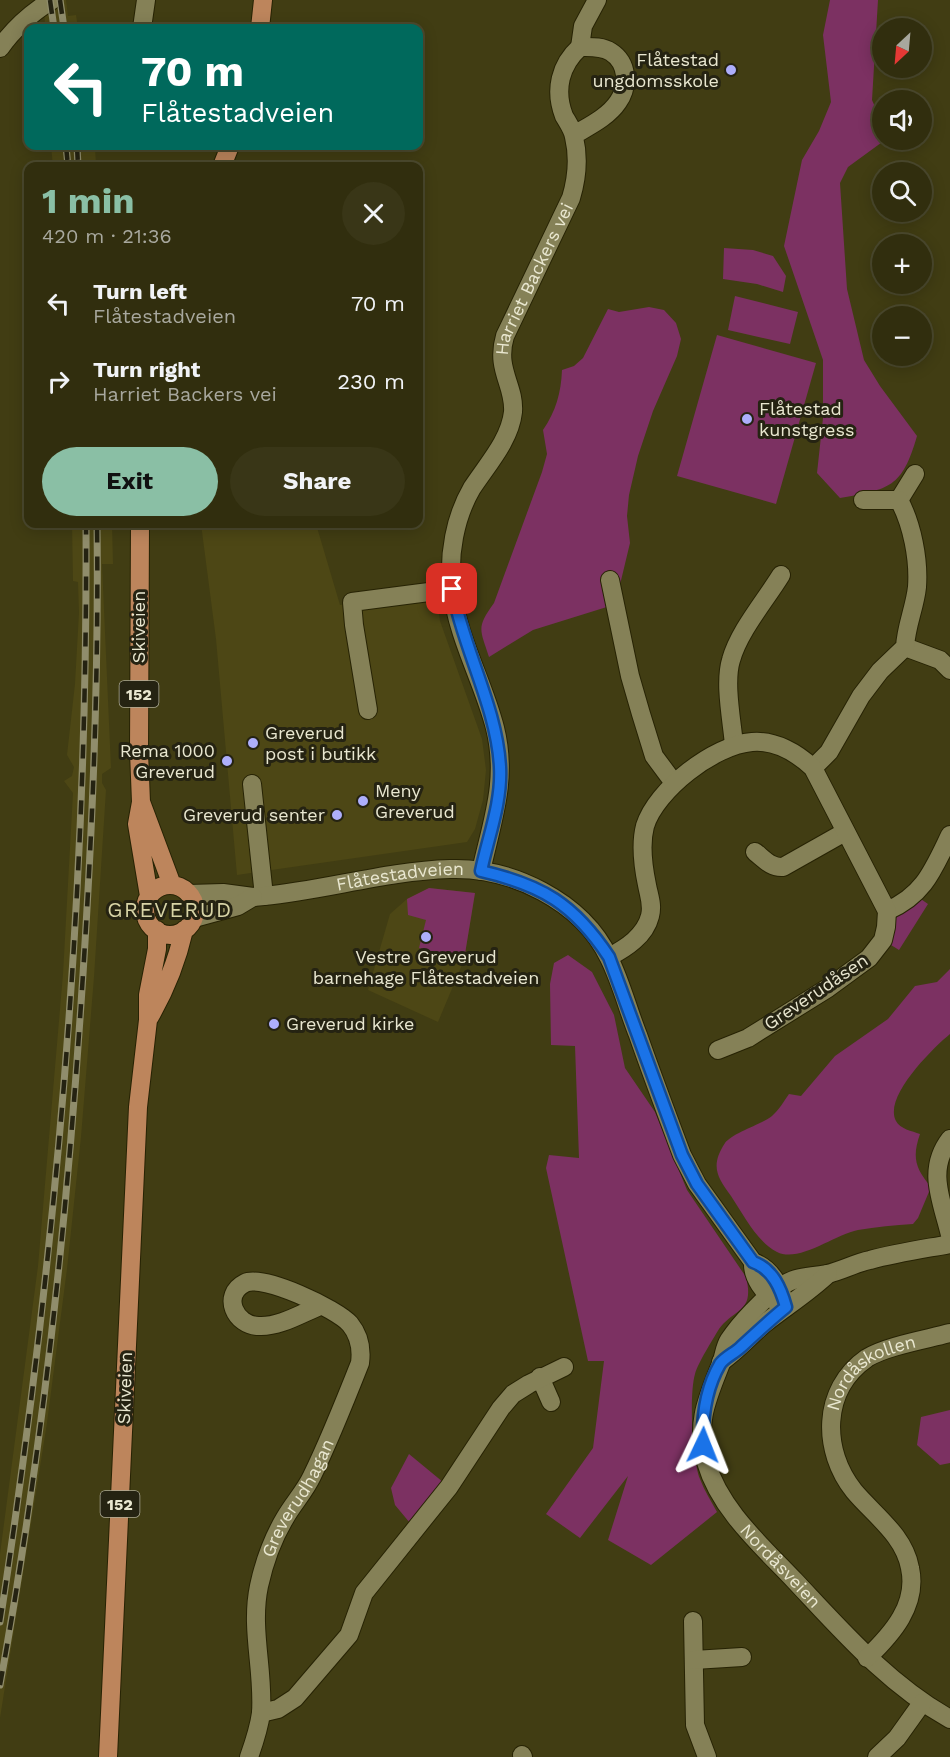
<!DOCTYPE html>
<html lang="en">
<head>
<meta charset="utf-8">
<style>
  body { margin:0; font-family:"Work Sans",sans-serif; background:#393617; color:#f1f3f6; height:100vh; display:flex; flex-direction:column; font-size:22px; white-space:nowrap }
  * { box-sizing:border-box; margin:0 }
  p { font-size:20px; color:#a8a89e }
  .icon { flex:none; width:33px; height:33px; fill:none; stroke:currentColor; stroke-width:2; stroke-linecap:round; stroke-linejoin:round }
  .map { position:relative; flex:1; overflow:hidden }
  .sheet { position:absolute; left:24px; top:162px; width:399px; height:366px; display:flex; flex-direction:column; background:#312e0e; border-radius:12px; box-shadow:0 3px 15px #0003,0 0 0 2px #4c4a2e }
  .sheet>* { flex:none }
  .guide { position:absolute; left:24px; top:24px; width:399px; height:126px; border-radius:12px; box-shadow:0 3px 15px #0003,0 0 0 2px #4c4a2e; background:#00695c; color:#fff; overflow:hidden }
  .needle { width:39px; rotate:206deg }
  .tools { position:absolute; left:872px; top:18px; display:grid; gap:12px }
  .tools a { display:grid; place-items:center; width:60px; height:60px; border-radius:50%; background:#312e0e; box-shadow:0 3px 15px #0003,0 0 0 2px #4c4a2e; font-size:30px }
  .pin { position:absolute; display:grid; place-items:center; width:51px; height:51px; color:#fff; margin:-26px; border-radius:12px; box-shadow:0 3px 9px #0006 }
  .me { position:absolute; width:66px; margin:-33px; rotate:2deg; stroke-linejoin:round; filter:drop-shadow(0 0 4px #0008) }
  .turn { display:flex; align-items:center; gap:21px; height:126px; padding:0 18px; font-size:27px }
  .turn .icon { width:78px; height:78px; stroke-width:2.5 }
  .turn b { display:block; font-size:42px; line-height:51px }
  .round { display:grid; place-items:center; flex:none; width:63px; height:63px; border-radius:32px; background:#393617 }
  .overview { display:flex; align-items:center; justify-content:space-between; height:102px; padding:0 18px }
  h1 { font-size:36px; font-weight:700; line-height:45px; color:#8abfa5 }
  .action { display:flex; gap:12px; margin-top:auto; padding:12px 18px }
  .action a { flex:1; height:69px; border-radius:36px; background:#8abfa5; color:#111; font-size:24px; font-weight:700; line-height:69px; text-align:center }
  .action a+a { background:#393617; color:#f1f3f6 }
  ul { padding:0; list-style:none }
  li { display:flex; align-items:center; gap:18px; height:78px; padding:0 18px }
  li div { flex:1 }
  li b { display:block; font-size:22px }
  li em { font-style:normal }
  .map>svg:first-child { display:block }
  .built { fill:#4d4715 }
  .green { fill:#7c3162 }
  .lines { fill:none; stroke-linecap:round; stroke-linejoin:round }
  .minor-casing { stroke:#272304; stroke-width:20 }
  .major-casing { stroke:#272304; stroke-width:20 }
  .minor { stroke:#858157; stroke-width:18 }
  .major { stroke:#bd855c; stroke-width:18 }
  .rail-casing { stroke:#908d6c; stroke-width:7 }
  .rail { stroke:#252312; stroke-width:4.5; stroke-dasharray:14; stroke-linecap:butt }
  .route-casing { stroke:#114b97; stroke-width:15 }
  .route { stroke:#1a73e8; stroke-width:10 }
  .poi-dot { fill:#adaefb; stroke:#252312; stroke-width:2 }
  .labels { text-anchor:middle; stroke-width:6; stroke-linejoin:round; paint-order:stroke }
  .shield { fill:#252312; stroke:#aeac97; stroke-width:1.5 }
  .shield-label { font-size:16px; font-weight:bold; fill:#e9e7d0 }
  .poi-label { font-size:18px; fill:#e9e7d0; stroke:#252312; text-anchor:start }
  .street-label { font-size:18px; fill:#e9e7d0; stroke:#252312 }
  .quarter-label { font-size:21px; letter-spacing:1.5px; fill:#d8d4a6; stroke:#252312 }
</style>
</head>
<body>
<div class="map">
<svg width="950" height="1757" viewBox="0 0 950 1757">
  <rect width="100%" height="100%" fill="#413d13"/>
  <!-- built -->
  <path class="built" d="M44 0H66L68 16 76 15 78 28H45Z
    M51 146H95L96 166H53Z
    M72 524H112L113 564H102L111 768 102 774V783L106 790 94 977 81 1137 67 1269 47 1423 0 1718V1554L38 1266 63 974 73 793 64 781 72 776 74 767 67 755 75 684 79 613 78 582 73 581Z
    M201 524H316L340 605 436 589 440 621 482 739 486 770 483 800 475 829 467 842 237 875 216 639Z
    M429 888 475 893 464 960 438 1022 368 990 390 914 407 899Z"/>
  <!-- green -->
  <path class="green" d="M830 0H878L872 100 882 123V140H885L848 167 840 183 847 289 864 360 880 386 917 436C902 488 890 489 840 498L817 473 823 418V360L784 246 802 160 819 131 831 102 823 35Z
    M724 248 753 250 773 256 786 276 783 292 757 284 723 279Z
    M735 296 798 312 790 344 728 330Z
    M649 307 664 310 676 323 681 339 677 356 653 411 638 456 629 495 627 516 630 543 618 593 610 606 533 630 489 657C480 629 476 628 494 603L542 472 547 454 543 430C556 411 561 393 562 370L574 366 583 358 608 309 619 312Z
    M717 335 816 363 776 504 677 476Z
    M429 888 475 893 464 960 419 948 426 920 408 915 407 899Z
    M915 895 928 904 899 950 883 940 887 911Z
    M568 955 592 972 614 1015 625 1068 655 1112 687 1190 746 1277C755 1313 734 1308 719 1329 713 1339 698 1363 695 1374 689 1394 692 1459 700 1479 704 1490 711 1501 717 1512L651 1565 608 1540 628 1476 580 1538 546 1514 593 1448 604 1361H588L546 1168 549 1155 579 1158 575 1046 551 1045 550 984 554 963Z
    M950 969V1034C933 1048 883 1097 896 1121 900 1129 912 1131 920 1134 912 1157 915 1168 931 1187L918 1218 913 1224C895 1225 876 1227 858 1230 834 1235 799 1263 777 1252 757 1242 743 1214 731 1196 717 1177 710 1166 725 1143 732 1133 762 1124 772 1116 779 1110 784 1101 789 1094L801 1096 835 1056 888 1019 915 986 937 982Z
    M950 1410V1463L940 1465 917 1445 921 1417Z
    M409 1454 449 1487 415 1529 395 1505 391 1488Z"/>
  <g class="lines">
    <!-- minor casing -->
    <g class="minor-casing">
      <g id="minor">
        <path d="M142 28 146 0"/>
        <path d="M580 47 583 26 597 0"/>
        <path d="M0 48C14 28 31 13 52 0"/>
        <path d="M863 500H899"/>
        <path d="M899 500 915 474"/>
        <path d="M610 580 630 676 641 714 654 756 674 783"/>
        <path d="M905 647 940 660 950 670"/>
        <path d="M368 710 354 625 352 602 452 589"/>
        <path d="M734 745C732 721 724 683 731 660 739 631 765 601 781 575"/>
        <path d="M813 768 829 752 861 696 880 671 905 647C906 626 915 607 917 587 919 559 912 524 899 500"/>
        <path d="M252 784 264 896"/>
        <path d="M755 852C764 859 771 868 783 867L845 832"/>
        <path id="s1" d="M481 871C492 821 508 780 495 728 483 681 457 637 452 589 448 555 455 517 472 488 487 465 510 440 513 412 515 385 495 370 505 336L571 198C577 178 579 158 574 137 573 130 568 123 564 116 554 90 560 65 580 47 590 47 602 46 611 52 628 63 629 86 618 102 608 117 589 126 574 135"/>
        <path id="s2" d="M189 894 223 893 253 897 264 896C326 890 387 871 450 869 511 867 582 901 609 958 621 982 628 1010 638 1035 652 1075 667 1115 682 1155L697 1184 753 1262C773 1269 781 1289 786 1307"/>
        <path d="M887 911C924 895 933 870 950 835"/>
        <path d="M194 918 238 906 253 897"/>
        <path d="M609 957C626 948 645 936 650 916 653 905 649 896 647 885 643 866 640 845 645 826 656 790 714 745 752 742 775 740 797 753 813 768L887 911 886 927 883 940 869 958 828 988 748 1038 718 1050"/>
        <path d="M950 1139C926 1170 942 1201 950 1235"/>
        <path id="s3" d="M950 1244C923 1249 896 1253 870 1260 855 1263 841 1271 827 1274 807 1278 798 1275 780 1287 763 1299 740 1323 729 1340 725 1346 724 1354 722 1361 708 1397 695 1422 706 1462 720 1510 762 1546 795 1581 843 1632 888 1684 950 1719"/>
        <path d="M753 1262C752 1277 764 1294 777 1302"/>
        <path d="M721 1362C737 1351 749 1337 764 1324 785 1307 808 1293 828 1274"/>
        <path d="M540 1377 551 1402"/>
        <path d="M693 1621 695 1725 707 1757"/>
        <path id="s4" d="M867 1658C892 1634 918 1605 910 1568 904 1535 874 1515 854 1491 822 1451 821 1390 867 1358 886 1346 928 1339 950 1333"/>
        <path d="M694 1660 742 1657"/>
        <path d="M261 1713 278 1709 295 1698 349 1635 364 1593 449 1487 501 1408 513 1394 529 1384 564 1367"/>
        <path d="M522 1755 523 1757"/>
        <path id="s5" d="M249 1757C254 1743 259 1728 261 1713 264 1670 250 1629 259 1586 264 1563 273 1538 285 1518 293 1504 305 1491 312 1476 330 1439 345 1401 360 1363 362 1348 359 1335 350 1324 337 1309 263 1274 245 1283 221 1295 235 1326 259 1326 280 1327 302 1313 320 1306"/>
        <path d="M877 1757 897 1738 922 1703"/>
      </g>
    </g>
    <!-- major casing -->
    <g class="major-casing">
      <path id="major" d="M260 28 263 0
        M222 166 230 146
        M140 524 139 752 141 802 137 824 149 896
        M141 802 172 885
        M145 910a25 25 0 1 1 50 0a25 25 0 1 1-50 0Z
        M148 1020C164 993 177 961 184 930
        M108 1757 138 1107 148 1020V995L157 949V930"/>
    </g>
    <!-- minor -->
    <use href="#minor" class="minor"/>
    <!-- major -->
    <use href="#major" class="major"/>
    <!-- rail casing -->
    <g class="rail-casing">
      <path id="rail" d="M50 0 54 28
        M60 0 64 28
        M66 146 68 166
        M77 146 78 166
        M0 1622C56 1258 88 892 86 524
        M0 1685C41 1460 66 1232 81 1004 92 844 99 684 97 524"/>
    </g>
    <!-- rail -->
    <use href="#rail" class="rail"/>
  </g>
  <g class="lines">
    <!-- route casing -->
    <g class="route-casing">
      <path id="route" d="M452 589C463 648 497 708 500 767 502 803 488 837 481 871 542 885 574 904 609 957L682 1155 697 1184 753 1262C773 1269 781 1289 786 1307 770 1320 756 1333 741 1347 735 1353 725 1357 720 1364 706 1388 702 1418 703 1445"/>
    </g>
    <!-- route -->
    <use href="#route" class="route"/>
  </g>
  <!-- markers -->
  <g class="poi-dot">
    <circle cx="731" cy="70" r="6"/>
    <circle cx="747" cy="419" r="6"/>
    <circle cx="253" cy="743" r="6"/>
    <circle cx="227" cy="761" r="6"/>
    <circle cx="363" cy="801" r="6"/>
    <circle cx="337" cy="815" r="6"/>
    <circle cx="426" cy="937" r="6"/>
    <circle cx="274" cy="1024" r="6"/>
  </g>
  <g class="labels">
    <!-- shield labels -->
    <g class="shield">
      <rect x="119.5" y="681" width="39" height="26" rx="4.5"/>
      <rect x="100.5" y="1491" width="39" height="26" rx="4.5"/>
    </g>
    <g class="shield-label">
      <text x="139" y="700">152</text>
      <text x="120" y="1510">152</text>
    </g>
    <!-- poi labels -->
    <g class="poi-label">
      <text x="719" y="66" text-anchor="end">Flåtestad<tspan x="719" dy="21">ungdomsskole</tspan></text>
      <text x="759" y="415">Flåtestad<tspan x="759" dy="21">kunstgress</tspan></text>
      <text x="265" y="739">Greverud<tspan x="265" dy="21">post i butikk</tspan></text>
      <text x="215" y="757" text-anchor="end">Rema 1000<tspan x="215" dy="21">Greverud</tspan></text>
      <text x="375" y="797">Meny<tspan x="375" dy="21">Greverud</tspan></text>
      <text x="325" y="821" text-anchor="end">Greverud senter</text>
      <text x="426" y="963" text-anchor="middle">Vestre Greverud<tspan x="426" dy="21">barnehage Flåtestadveien</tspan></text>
      <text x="286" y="1030">Greverud kirke</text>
    </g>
    <!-- street labels -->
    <g class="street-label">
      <text dy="6" stroke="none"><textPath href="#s1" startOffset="624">Harriet Backers vei</textPath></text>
      <text transform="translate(139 627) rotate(-90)" y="6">Skiveien</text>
      <text dy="6" stroke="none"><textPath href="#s2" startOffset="213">Flåtestadveien</textPath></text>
      <text transform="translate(816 992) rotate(-34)" y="6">Greverudåsen</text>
      <text dy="6" stroke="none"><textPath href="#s4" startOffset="345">Nordåskollen</textPath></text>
      <text transform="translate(125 1388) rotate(-88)" y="6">Skiveien</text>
      <text dy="6" stroke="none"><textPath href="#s5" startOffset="270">Greverudhagan</textPath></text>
      <text dy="6" stroke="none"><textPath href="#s3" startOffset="506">Nordåsveien</textPath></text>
    </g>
    <!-- quarter labels -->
    <g class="quarter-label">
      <text x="170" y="917">GREVERUD</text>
    </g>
  </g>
</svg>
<div class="tools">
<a><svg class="needle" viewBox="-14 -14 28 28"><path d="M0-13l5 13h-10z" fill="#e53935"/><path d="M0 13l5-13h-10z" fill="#a8a89e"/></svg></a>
<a><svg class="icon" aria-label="sound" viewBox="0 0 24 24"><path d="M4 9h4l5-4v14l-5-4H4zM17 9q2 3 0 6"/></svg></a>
<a><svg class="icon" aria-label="search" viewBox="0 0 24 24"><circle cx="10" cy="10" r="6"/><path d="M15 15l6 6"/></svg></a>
<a>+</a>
<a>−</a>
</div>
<div class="pin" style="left:452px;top:589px;background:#d93025"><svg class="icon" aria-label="arrive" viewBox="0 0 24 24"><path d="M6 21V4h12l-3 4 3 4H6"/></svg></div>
<svg class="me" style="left:703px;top:1445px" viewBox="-20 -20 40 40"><path d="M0-17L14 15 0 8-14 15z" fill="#1a73e8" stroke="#fff" stroke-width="4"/></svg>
<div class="guide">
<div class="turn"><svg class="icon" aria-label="left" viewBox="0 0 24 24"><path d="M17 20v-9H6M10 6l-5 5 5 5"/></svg><div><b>70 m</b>Flåtestadveien</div></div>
</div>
<section class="sheet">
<div class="overview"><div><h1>1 min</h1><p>420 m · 21:36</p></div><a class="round"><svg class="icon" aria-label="close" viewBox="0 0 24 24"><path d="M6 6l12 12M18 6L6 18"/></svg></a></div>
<ul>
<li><svg class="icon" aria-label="left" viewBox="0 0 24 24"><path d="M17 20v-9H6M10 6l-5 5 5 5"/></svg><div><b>Turn left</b><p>Flåtestadveien</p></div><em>70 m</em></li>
<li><svg class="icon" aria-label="right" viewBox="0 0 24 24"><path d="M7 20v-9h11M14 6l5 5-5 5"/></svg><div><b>Turn right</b><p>Harriet Backers vei</p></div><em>230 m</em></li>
</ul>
<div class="action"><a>Exit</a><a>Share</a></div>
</section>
</div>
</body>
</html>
